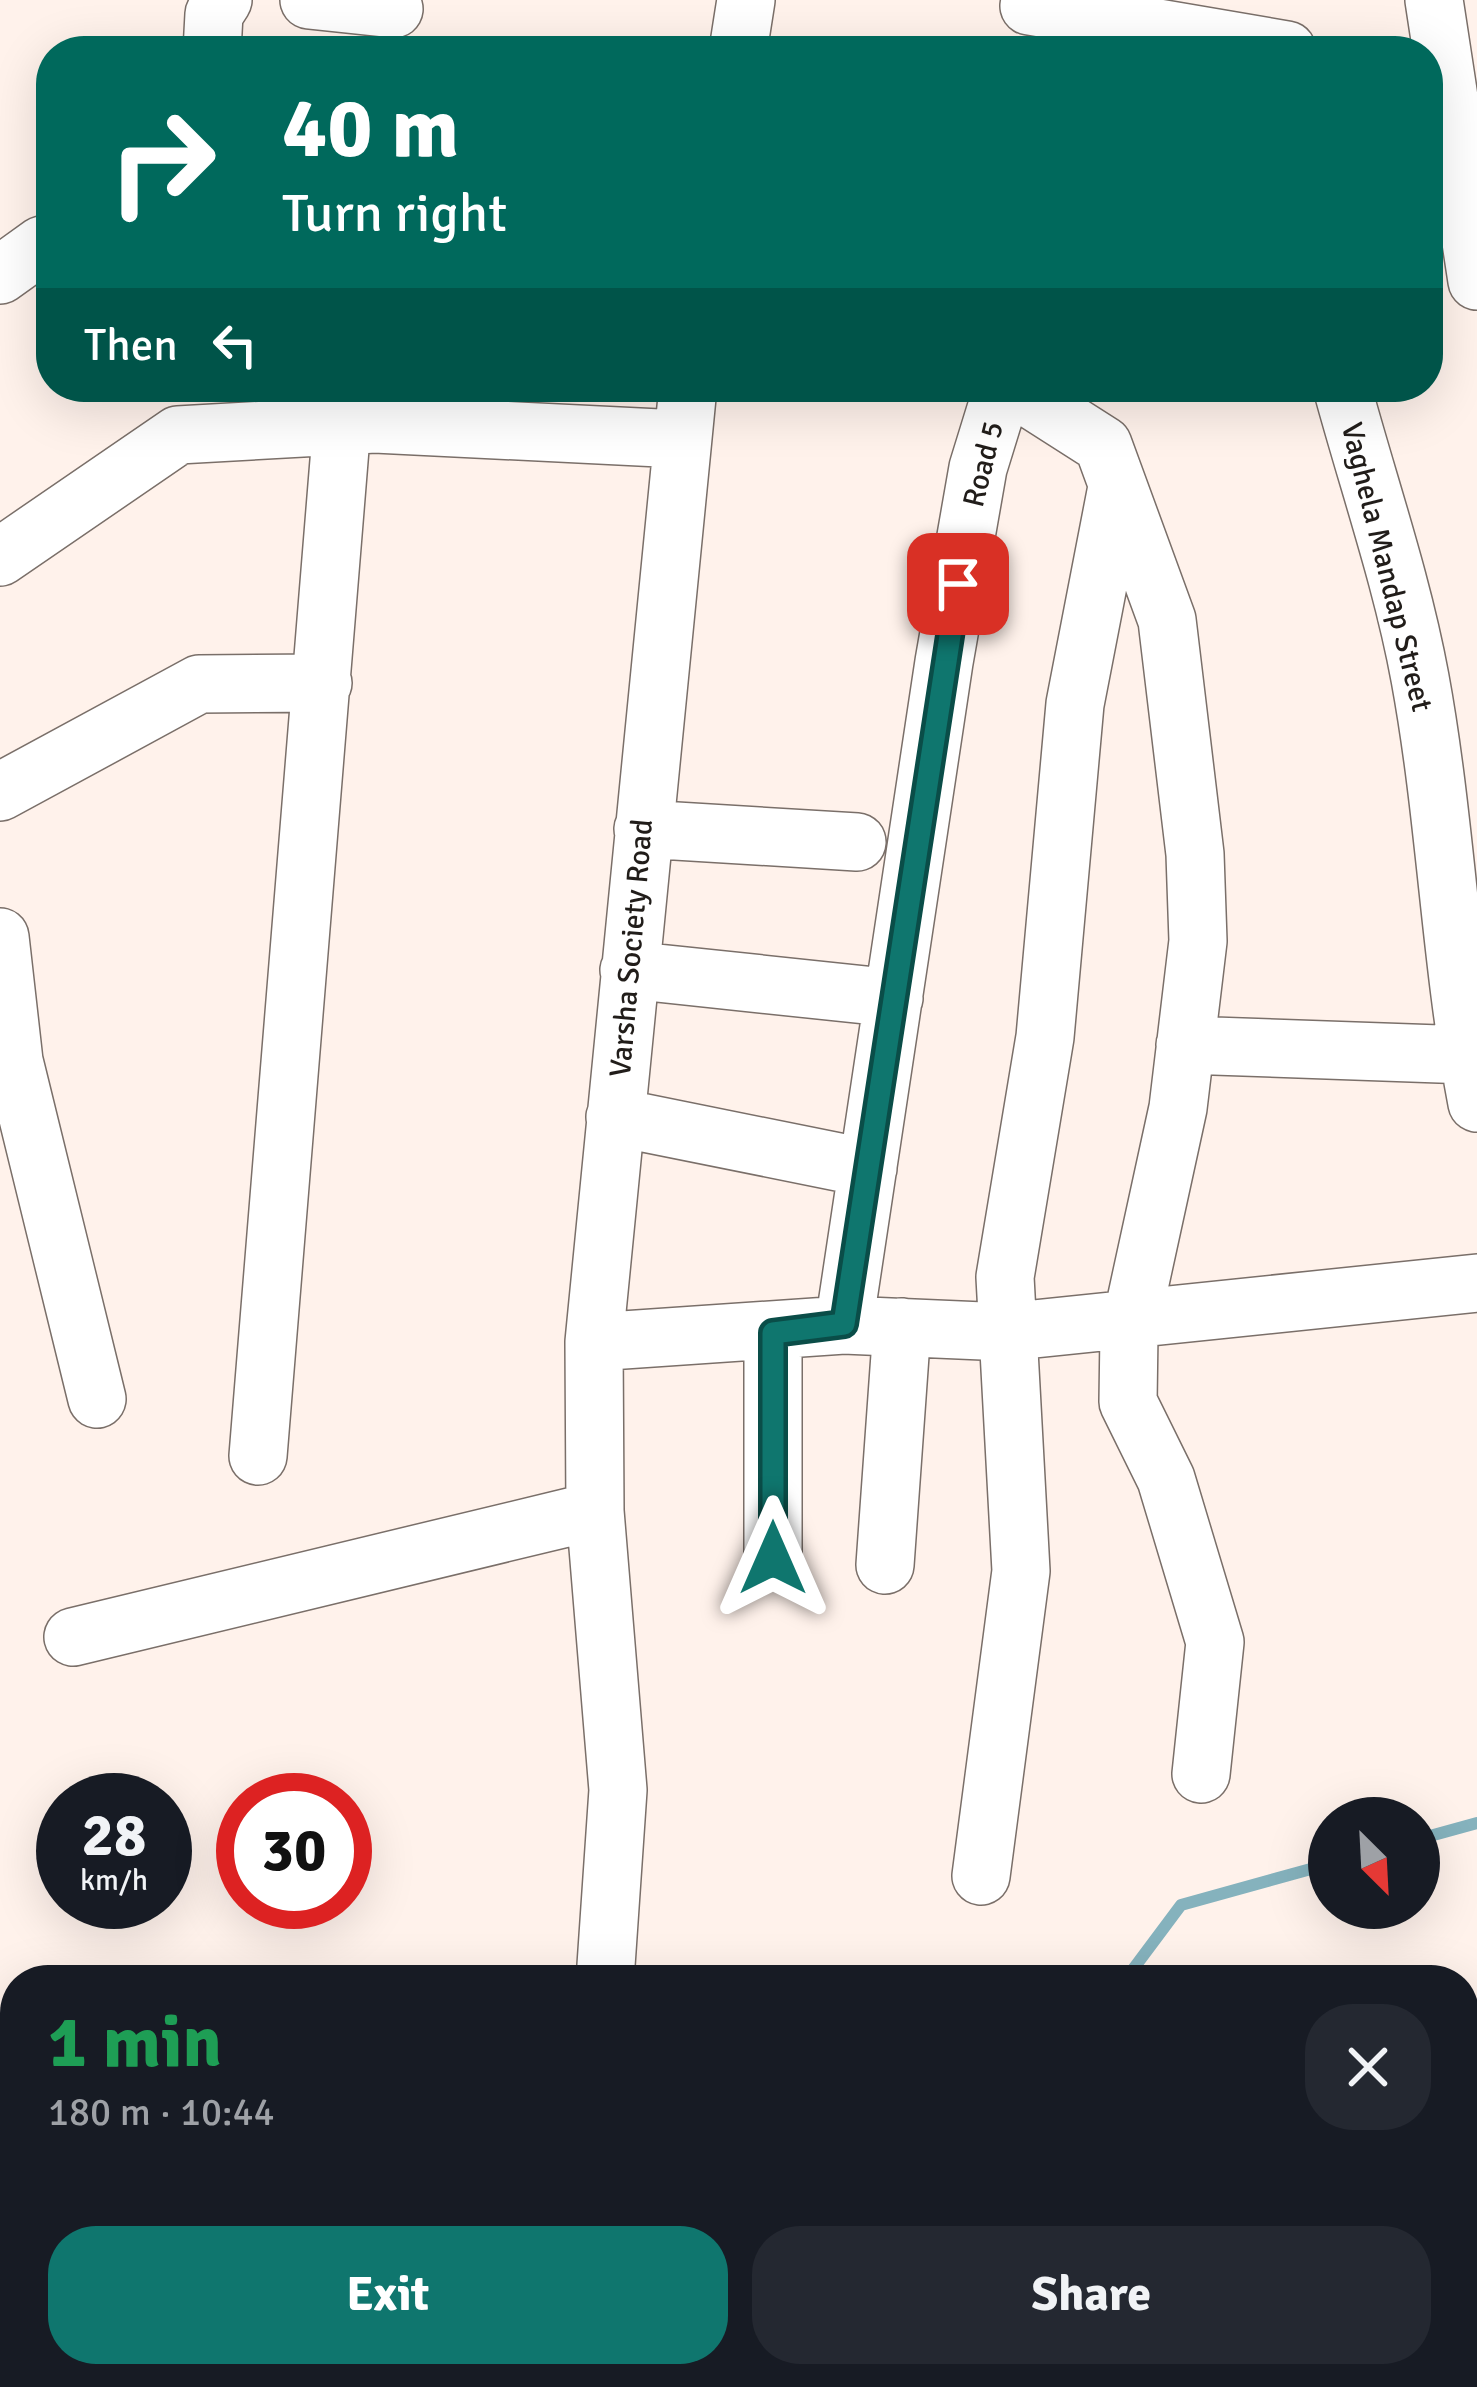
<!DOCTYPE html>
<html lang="en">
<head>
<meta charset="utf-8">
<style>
  body { margin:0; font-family:Signika,sans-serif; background:#242831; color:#f1f3f6; height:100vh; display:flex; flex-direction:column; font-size:45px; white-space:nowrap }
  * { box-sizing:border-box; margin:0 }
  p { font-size:39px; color:#9ea1a6 }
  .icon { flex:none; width:66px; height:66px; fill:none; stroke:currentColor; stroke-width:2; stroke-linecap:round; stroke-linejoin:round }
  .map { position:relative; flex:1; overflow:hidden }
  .side { position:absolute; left:0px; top:1965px; width:1479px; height:423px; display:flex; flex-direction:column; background:#171b24; border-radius:48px 48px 0 0; box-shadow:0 12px 48px #0002 }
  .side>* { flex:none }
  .guide { position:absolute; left:36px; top:36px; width:1407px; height:366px; border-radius:48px; box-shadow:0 12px 48px #0002; background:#00695c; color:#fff; overflow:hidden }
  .needle { width:78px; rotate:156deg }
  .tools { position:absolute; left:1308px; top:1797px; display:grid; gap:24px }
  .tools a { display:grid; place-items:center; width:132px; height:132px; border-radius:50%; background:#171b24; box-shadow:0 12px 48px #0002; font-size:60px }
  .speed { position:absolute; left:36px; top:1773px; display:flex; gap:24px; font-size:60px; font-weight:700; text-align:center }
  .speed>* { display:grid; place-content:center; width:156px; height:156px; border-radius:50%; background:#171b24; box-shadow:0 12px 48px #0002; line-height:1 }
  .speed small { font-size:30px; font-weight:400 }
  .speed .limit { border:18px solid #d22; background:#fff; color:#111 }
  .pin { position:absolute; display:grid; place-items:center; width:102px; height:102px; color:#fff; margin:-51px; border-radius:24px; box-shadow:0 6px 18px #0006 }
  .me { position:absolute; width:132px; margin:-66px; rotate:0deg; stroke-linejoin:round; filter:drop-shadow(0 0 9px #0008) }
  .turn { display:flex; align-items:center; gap:42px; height:252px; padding:0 48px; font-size:54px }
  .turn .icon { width:156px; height:156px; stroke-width:2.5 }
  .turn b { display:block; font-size:84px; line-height:102px }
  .then { display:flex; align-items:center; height:114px; padding:0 48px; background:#0003; gap:24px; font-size:45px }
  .round { display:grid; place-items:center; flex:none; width:126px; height:126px; border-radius:48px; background:#242831 }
  .summary { display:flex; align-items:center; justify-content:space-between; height:204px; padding:0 48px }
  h1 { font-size:72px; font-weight:700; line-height:90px; color:#1e9e55 }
  .button { display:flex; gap:24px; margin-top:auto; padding:24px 48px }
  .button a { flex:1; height:138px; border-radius:48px; background:#0f766e; color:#fff; font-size:48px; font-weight:700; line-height:138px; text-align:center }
  .button a+a { background:#242831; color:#f1f3f6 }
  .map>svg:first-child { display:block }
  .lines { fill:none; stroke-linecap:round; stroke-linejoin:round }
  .stream { stroke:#85b2bd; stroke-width:12 }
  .minor-casing { stroke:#7a6f69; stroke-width:60 }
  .minor { stroke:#fff; stroke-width:57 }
  .route-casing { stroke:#0a4d48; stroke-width:30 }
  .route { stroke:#0f766e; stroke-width:21 }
  .labels { text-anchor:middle; stroke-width:9; stroke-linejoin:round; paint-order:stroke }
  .street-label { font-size:30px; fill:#211d1a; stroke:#fff }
</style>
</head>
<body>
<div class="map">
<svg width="1477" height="2387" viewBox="0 0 1477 2387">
  <rect width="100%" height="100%" fill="#fff2eb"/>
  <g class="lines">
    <!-- stream -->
    <path class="stream" d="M1419 1839 1477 1823
      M1125 1980 1181 1905 1329 1864
      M912 2373 919 2387"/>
    <!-- minor casing -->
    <g class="minor-casing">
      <path id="minor" d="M309 0 394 9
        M1434 0 1477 281
        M1029 6 1287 50
        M212 51 214 14 223 0
        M738 51 746 0
        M0 275 42 245
        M1012 387 1103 445 1167 620 1195 854 1198 941 1178 1108 1129 1333 1128 1402 1166 1479 1215 1642 1201 1774
        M1342 387C1368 483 1402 580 1420 678 1446 819 1450 963 1477 1103
        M0 557 178 435 375 424 680 439
        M0 792 199 684 323 683
        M643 829 857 842
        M0 937 14 1061 97 1399
        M629 970 894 998
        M1185 1045 1468 1055
        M615 1117 868 1168
        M844 1325 944 662 978 468 1003 387
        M773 1333V1558
        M594 1342 844 1325 1006 1332 1477 1283
        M258 1456 345 387
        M885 1565 902 1327
        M73 1637 595 1511
        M981 1876 1021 1571 1005 1277 1045 1037 1075 704 1117 487
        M605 1980 618 1790 595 1511 594 1342 688 387
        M1464 2226 1477 2196
        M0 2367 15 2366
        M576 2387 577 2373
        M1390 2387 1397 2373"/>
    </g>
    <!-- minor -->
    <use href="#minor" class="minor"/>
  </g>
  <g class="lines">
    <!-- route casing -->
    <g class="route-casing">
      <path id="route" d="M773 1558V1333L844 1324 958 584"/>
    </g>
    <!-- route -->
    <use href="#route" class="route"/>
  </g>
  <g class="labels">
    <!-- street labels -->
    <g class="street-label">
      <text transform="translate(983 464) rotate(-76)" y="10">Road 5</text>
      <text transform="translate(1387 567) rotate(76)" y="10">Vaghela Mandap Street</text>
      <text transform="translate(631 948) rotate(-85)" y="10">Varsha Society Road</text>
    </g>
  </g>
</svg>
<div class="tools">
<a><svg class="needle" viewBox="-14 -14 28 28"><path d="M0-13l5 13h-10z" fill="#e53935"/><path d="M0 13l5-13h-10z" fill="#9ea1a6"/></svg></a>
</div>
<div class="speed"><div>28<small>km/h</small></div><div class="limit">30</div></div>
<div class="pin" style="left:958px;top:584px;background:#d93025"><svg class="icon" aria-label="arrive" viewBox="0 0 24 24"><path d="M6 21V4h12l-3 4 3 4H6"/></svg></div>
<svg class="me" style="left:773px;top:1558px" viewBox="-20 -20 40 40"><path d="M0-17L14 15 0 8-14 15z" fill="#0f766e" stroke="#fff" stroke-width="4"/></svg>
<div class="guide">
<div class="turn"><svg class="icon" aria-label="right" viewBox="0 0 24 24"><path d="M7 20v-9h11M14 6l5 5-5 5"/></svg><div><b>40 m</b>Turn right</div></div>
<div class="then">Then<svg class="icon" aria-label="left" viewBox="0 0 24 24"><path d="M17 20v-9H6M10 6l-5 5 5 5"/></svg></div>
</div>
<section class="side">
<div class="summary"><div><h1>1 min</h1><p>180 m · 10:44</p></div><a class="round"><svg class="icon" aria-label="close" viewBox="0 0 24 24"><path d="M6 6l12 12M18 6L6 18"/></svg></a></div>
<div class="button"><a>Exit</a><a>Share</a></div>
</section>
</div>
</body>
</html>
